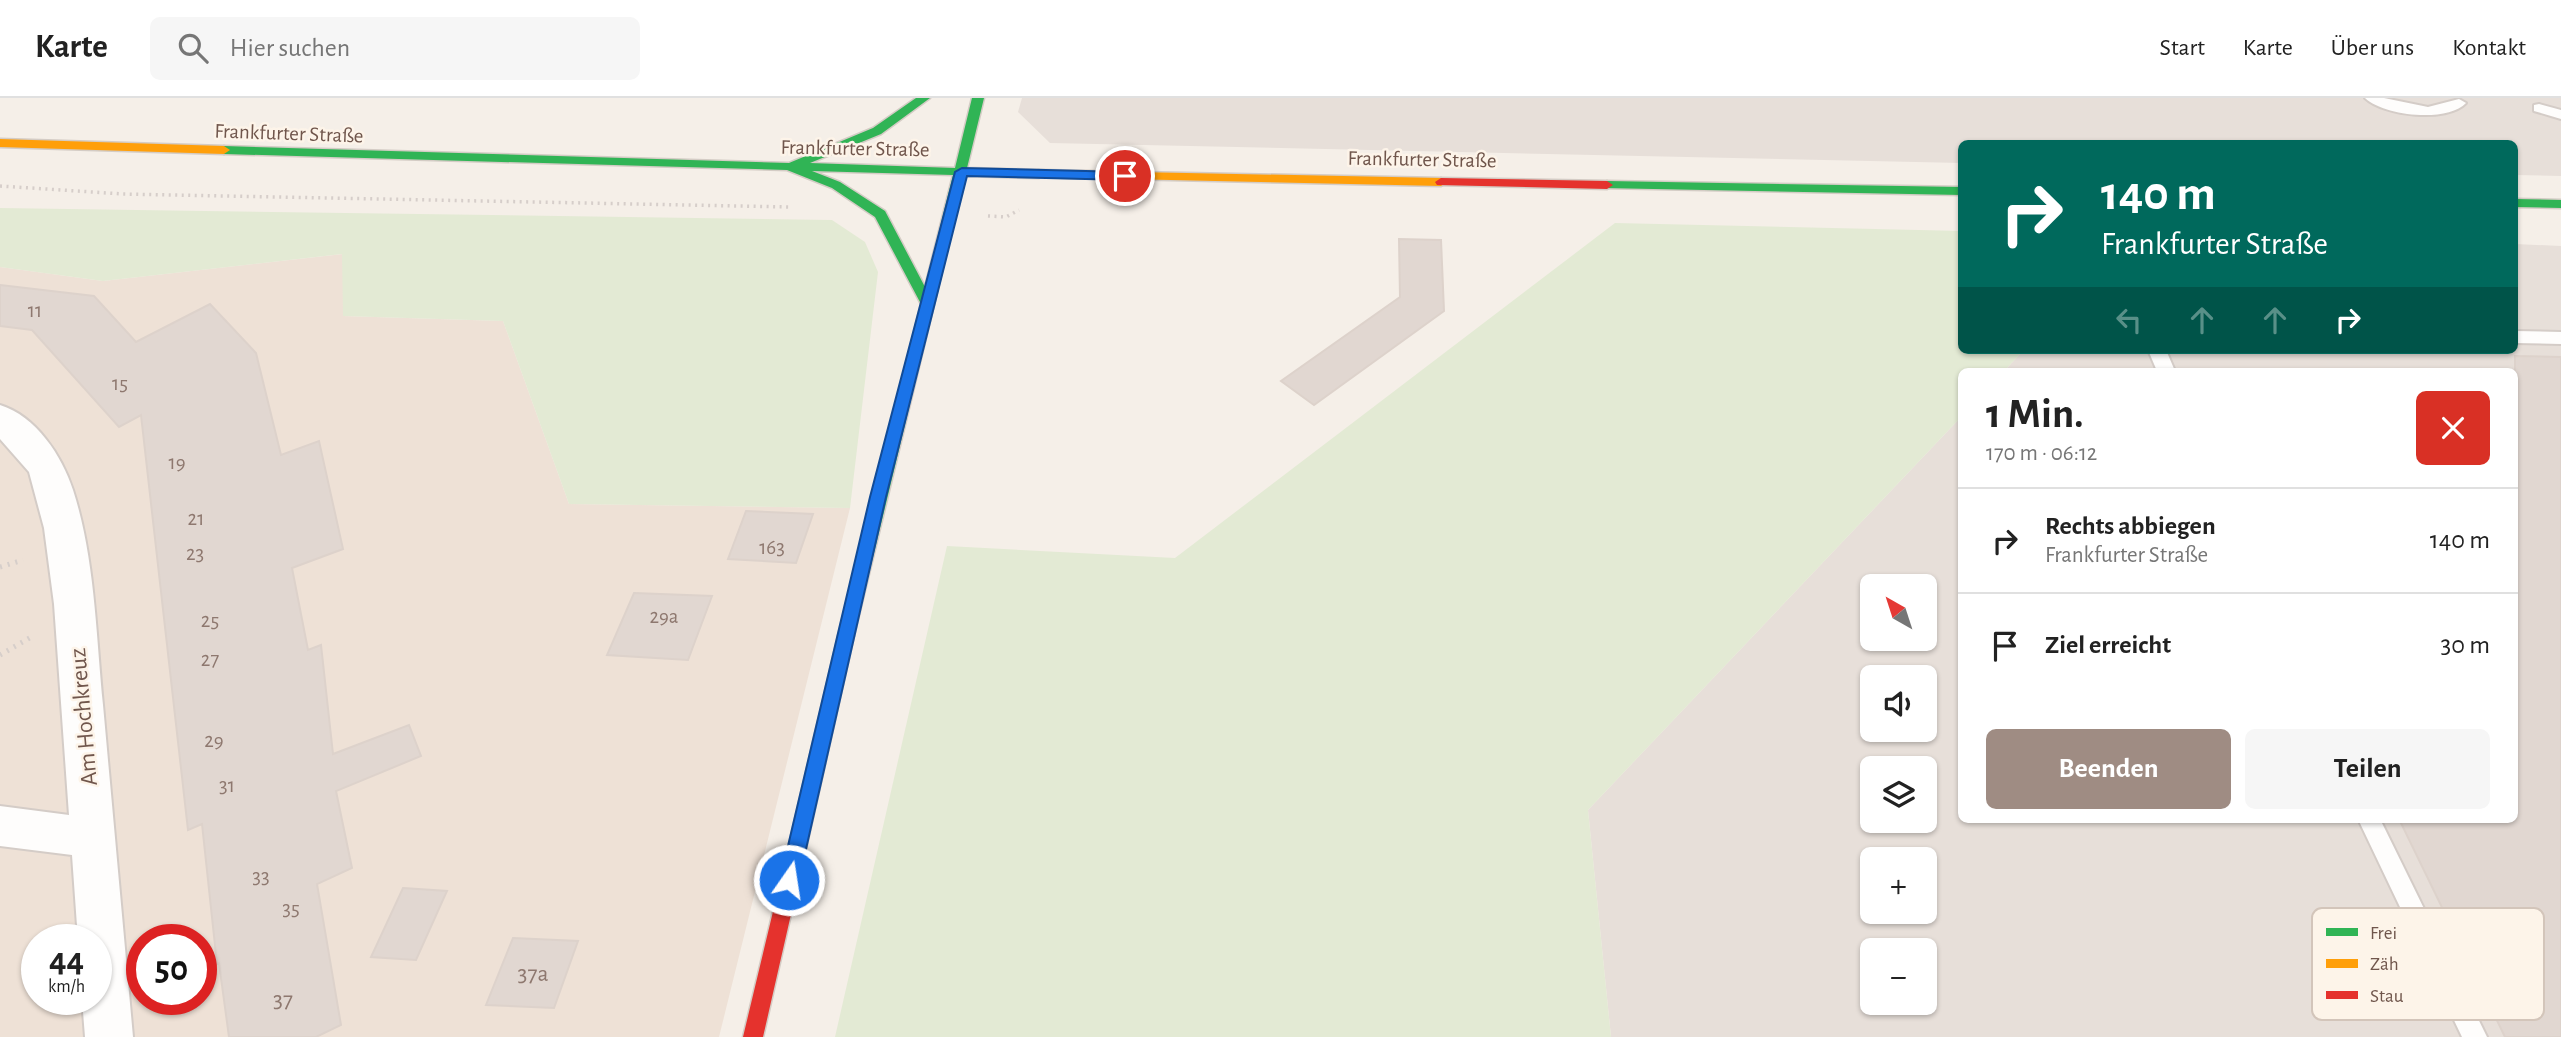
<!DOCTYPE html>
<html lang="de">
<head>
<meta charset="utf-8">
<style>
  body { margin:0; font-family:"Alegreya Sans",sans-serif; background:#f6f6f6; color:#222; height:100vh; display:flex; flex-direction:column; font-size:26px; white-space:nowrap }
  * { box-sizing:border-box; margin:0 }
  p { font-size:23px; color:#767676 }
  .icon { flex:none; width:38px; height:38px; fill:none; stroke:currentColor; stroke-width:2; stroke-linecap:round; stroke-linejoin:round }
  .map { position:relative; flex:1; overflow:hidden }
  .drawer { position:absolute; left:1958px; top:270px; width:560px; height:455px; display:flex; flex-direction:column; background:#fff; border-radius:10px; box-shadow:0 2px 5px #0004 }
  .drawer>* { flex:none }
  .top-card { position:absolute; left:1958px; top:42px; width:560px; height:214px; border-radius:10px; box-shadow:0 2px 5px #0004; background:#00695c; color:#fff; overflow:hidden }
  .needle { width:46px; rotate:321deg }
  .controls { position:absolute; left:1860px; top:476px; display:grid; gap:14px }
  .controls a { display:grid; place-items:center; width:77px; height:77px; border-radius:10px; background:#fff; box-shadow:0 2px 5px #0004; font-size:35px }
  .speed { position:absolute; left:21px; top:826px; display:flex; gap:14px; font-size:35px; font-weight:700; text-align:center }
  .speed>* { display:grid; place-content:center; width:91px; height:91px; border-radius:50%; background:#fff; box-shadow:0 2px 5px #0004; line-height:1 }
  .speed small { font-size:18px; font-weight:400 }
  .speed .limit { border:10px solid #d22; background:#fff; color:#111 }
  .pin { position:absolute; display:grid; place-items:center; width:60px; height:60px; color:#fff; margin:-30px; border:4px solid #fff; border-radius:50%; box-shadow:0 2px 7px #0007 }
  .me { position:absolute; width:77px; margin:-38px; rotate:13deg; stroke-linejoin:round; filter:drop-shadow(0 0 5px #0008) }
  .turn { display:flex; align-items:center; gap:24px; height:147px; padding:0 28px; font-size:32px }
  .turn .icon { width:91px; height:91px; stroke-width:2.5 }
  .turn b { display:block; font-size:49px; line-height:60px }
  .lanes { display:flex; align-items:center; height:66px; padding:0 28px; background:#0003; justify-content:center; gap:35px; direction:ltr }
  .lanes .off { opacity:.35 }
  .round { display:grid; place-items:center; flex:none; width:74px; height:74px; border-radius:10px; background:#f6f6f6 }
  .headline { display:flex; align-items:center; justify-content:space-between; height:119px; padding:0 28px }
  h1 { font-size:42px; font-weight:700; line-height:52px }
  .button { display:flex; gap:14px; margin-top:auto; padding:14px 28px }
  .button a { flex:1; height:80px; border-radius:10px; background:#9f8c83; color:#fff; font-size:28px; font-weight:700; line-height:80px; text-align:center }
  .button a+a { background:#f6f6f6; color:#222 }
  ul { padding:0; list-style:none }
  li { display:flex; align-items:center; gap:21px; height:105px; padding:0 28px; border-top:2px solid #e0e0e0 }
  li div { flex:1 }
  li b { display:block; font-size:26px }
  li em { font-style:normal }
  header { display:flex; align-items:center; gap:42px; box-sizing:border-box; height:98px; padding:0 35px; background:#fff; border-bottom:2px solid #e0e0e0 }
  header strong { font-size:33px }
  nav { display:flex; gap:38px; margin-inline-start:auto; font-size:24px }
  .search { width:490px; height:63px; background:#f6f6f6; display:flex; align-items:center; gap:18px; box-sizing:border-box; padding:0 24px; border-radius:10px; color:#767676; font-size:26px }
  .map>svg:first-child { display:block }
  .residential { fill:#eee1d6; fill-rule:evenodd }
  .industrial { fill:#e7dfd9; fill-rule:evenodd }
  .green { fill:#e3ead4 }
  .building { fill:#e1d7d1; stroke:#ddd2cb; stroke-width:2 }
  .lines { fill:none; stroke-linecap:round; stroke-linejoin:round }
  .lane-casing { stroke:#d4ccc7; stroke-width:4 }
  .street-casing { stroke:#d4ccc7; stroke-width:4 }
  .fast-casing { stroke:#d4ccc5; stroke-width:3 }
  .slow-casing { stroke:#d4ccc5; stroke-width:3 }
  .jam-casing { stroke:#d4ccc5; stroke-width:3 }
  .path-far1 { stroke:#d6ceca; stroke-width:3.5; stroke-dasharray:2 4.5; stroke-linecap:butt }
  .path { stroke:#d6ceca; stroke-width:5; stroke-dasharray:2 6; stroke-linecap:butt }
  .lane { fill:#fefdfc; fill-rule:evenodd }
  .street { fill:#fefdfc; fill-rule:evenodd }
  .fast { fill:#30b455; fill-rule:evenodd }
  .slow { fill:#ff9f0a; fill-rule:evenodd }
  .jam { fill:#e5322d; fill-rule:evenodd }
  .route { fill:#1a73e8; stroke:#114b97; stroke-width:2 }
  .labels { text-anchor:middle; stroke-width:5; stroke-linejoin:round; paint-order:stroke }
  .far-street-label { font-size:21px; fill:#70564c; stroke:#fdf4e9 }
  .number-label { font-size:21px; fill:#8e786f }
  .street-label { font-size:24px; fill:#70564c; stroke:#fdf4e9 }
  .near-number-label { font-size:24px; fill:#8e786f }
  .key { fill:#fdf4e9; stroke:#d3c5ba; stroke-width:2 }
  .key-label { font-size:19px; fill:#70564c }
</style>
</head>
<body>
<header>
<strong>Karte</strong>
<div class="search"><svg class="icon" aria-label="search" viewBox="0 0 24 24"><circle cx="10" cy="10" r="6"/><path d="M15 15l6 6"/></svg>Hier suchen</div>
<nav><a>Start</a><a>Karte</a><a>Über uns</a><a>Kontakt</a></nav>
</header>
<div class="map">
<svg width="2561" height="939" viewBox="0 0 2561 939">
  <rect width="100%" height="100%" fill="#f5efe8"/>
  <!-- residential -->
  <path class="residential" d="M343 156V218L503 223 569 406 850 410 719 939H0V169L103 183ZM37 842H96V901H37ZM142 842H201V901H142Z"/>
  <!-- industrial -->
  <path class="industrial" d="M1022 0H2561V78L2515 77V46H1962V65L1050 45 1018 14Z
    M2515 146 2561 148V939H1611L1588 712 1962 318V721H2515V273H2004L2024 252H2515ZM1872 488H1925V541H1872ZM1872 579H1925V632H1872ZM1872 670H1925V723H1872ZM1872 761H1925V814H1872ZM1872 852H1925V905H1872Z"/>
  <!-- green -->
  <path class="green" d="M0 110 832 122 865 144 878 174 850 410 569 406 503 223 343 218 342 156 103 183 0 169Z
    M1615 125 1962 133V252H2024L2004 273H1962V318L1588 712 1611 939H835L947 448 1175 460Z"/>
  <!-- building -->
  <path class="building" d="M1399 141 1441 142 1444 213 1314 307 1281 283 1400 199Z
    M0 187 94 198 136 244 210 206 256 255 281 357 319 343 343 451 292 470 308 552 321 547 333 656 409 627 421 658 336 693 352 770 317 786 341 927 316 939H229L219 865 217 866 202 726 188 732 141 317 119 329 32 232 0 228Z
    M2515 258 2561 259V939H2505L2399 721H2515Z
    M746 413 813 416 796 465 728 461Z
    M634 495 712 498 688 562 607 557Z
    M403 790 447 793 416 862 371 859Z
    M513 840 578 843 554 910 486 907Z"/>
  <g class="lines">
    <!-- lane casing -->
    <g class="lane-casing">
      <path id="lane" d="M2365 0H2384L2428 9 2459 1 2466 5C2447 25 2384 18 2365 0Z
        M2539 6 2561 12V21L2534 13V7Z
        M2515 233 2561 234V246L2515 245Z
        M2148 252H2166L2175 273H2157Z
        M2358 721H2380L2487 939H2462Z"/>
    </g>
    <!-- street casing -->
    <g class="street-casing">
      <path id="street" d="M0 307C36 318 62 358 73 392 95 460 96 537 103 607 113 718 123 828 133 939H85L82 901H96V842H78L72 757 0 748V708L69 717 54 506 44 430 29 374 0 341Z"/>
    </g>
    <!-- fast casing -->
    <g class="fast-casing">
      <path id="fast" d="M916 0H930L881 36 810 65 955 70 972 0H984L967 70 1039 72 1045 76 1039 80 965 78 854 538 852 543 846 545 840 543 838 538 921 206 875 119 832 90 787 72 224 56 218 52 224 48 789 65 873 30ZM812 73 953 77 925 189 885 113 840 84Z
        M1607 83 1962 89V97L1603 90 1601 87Z
        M2515 101 2561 102V110L2515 109Z"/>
    </g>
    <!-- slow casing -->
    <g class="slow-casing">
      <path id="slow" d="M0 41 224 48 230 52 224 56 0 49Z
        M1039 72 1441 80 1447 84 1441 88 1035 79V73Z
        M846 531 852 533 854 538 805 755 802 761 796 763 790 761 787 755 838 538 840 533Z"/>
    </g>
    <!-- jam casing -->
    <g class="jam-casing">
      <path id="jam" d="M1441 80 1607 83 1613 87 1607 91 1437 87 1435 84Z
        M796 747 802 749 805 755 763 939H743L787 755 790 749Z"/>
    </g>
    <!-- path-far1 -->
    <path class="path-far1" d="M0 88 123 96 790 109
      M988 118 1006 119 1019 112"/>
    <!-- path -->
    <path class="path" d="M0 469 23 462
      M0 557 33 538"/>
    <!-- lane -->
    <use href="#lane" class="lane"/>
    <!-- street -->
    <use href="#street" class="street"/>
    <!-- fast -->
    <use href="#fast" class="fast"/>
    <!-- slow -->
    <use href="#slow" class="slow"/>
    <!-- jam -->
    <use href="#jam" class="jam"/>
  </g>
  <!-- route -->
  <path class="route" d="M962 70 1125 74 1131 78 1125 82 967 78 886 399 799 782 796 789 789 791 783 789 780 782 870 399 955 74Z"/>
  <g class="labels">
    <!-- far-street labels -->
    <g class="far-street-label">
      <text transform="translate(289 35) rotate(2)" y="7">Frankfurter Straße</text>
      <text transform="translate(855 50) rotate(1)" y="7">Frankfurter Straße</text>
      <text transform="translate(1422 61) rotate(1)" y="7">Frankfurter Straße</text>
    </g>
    <!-- number labels -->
    <g class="number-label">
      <text x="35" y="219">11</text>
      <text x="120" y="292">15</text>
      <text x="177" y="371">19</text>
      <text x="196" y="427">21</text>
      <text x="772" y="456">163</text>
      <text x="195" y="462">23</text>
      <text x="664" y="525">29a</text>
      <text x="210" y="529">25</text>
      <text x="210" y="568">27</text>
      <text x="214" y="649">29</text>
      <text x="227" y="694">31</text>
      <text x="261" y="785">33</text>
      <text x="291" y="817">35</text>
    </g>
    <!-- street labels -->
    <g class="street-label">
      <text transform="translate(83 619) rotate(-95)" y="8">Am Hochkreuz</text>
    </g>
    <!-- near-number labels -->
    <g class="near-number-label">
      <text x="533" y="883">37a</text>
      <text x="283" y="909">37</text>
    </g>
  </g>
  <!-- legend -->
  <rect x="2312" y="810" width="232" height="112" rx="10" class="key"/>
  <rect x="2326" y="830" width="32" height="8" fill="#30b455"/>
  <rect x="2326" y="861" width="32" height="9" fill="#ff9f0a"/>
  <rect x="2326" y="893" width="32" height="8" fill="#e5322d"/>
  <g class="key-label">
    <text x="2370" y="841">Frei</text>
    <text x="2370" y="872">Zäh</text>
    <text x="2370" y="904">Stau</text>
  </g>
</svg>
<div class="controls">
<a><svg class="needle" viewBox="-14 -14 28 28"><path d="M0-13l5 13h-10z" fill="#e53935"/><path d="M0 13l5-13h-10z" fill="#767676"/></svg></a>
<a><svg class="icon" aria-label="sound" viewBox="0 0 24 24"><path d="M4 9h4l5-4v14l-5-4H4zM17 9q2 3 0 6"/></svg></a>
<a><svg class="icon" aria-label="layers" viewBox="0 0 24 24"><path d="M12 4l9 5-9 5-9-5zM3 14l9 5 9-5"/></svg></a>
<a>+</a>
<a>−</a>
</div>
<div class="speed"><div>44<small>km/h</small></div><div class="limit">50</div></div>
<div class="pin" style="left:1125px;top:78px;background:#d93025"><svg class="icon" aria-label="arrive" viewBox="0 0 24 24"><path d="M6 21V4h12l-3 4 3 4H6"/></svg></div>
<svg class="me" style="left:789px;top:782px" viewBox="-20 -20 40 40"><circle r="17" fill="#1a73e8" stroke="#fff" stroke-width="3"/><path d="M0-11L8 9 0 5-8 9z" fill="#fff"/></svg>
<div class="top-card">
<div class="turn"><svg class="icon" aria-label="right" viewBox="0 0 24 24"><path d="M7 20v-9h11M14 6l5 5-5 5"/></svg><div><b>140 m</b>Frankfurter Straße</div></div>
<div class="lanes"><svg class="icon off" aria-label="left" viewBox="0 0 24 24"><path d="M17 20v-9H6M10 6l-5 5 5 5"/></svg><svg class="icon off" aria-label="ahead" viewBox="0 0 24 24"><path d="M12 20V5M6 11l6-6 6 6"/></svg><svg class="icon off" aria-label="ahead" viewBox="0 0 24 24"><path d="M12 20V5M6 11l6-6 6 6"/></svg><svg class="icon" aria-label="right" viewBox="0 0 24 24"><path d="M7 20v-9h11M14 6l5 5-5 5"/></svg></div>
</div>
<section class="drawer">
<div class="headline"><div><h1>1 Min.</h1><p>170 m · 06:12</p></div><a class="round" style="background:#d93025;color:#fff"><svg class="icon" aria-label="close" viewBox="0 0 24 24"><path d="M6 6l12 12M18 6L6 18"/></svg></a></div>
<ul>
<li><svg class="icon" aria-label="right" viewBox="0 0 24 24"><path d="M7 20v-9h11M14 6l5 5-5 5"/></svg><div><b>Rechts abbiegen</b><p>Frankfurter Straße</p></div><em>140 m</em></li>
<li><svg class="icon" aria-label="arrive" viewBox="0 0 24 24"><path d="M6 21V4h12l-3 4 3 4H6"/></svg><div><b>Ziel erreicht</b></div><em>30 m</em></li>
</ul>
<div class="button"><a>Beenden</a><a>Teilen</a></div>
</section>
</div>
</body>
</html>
